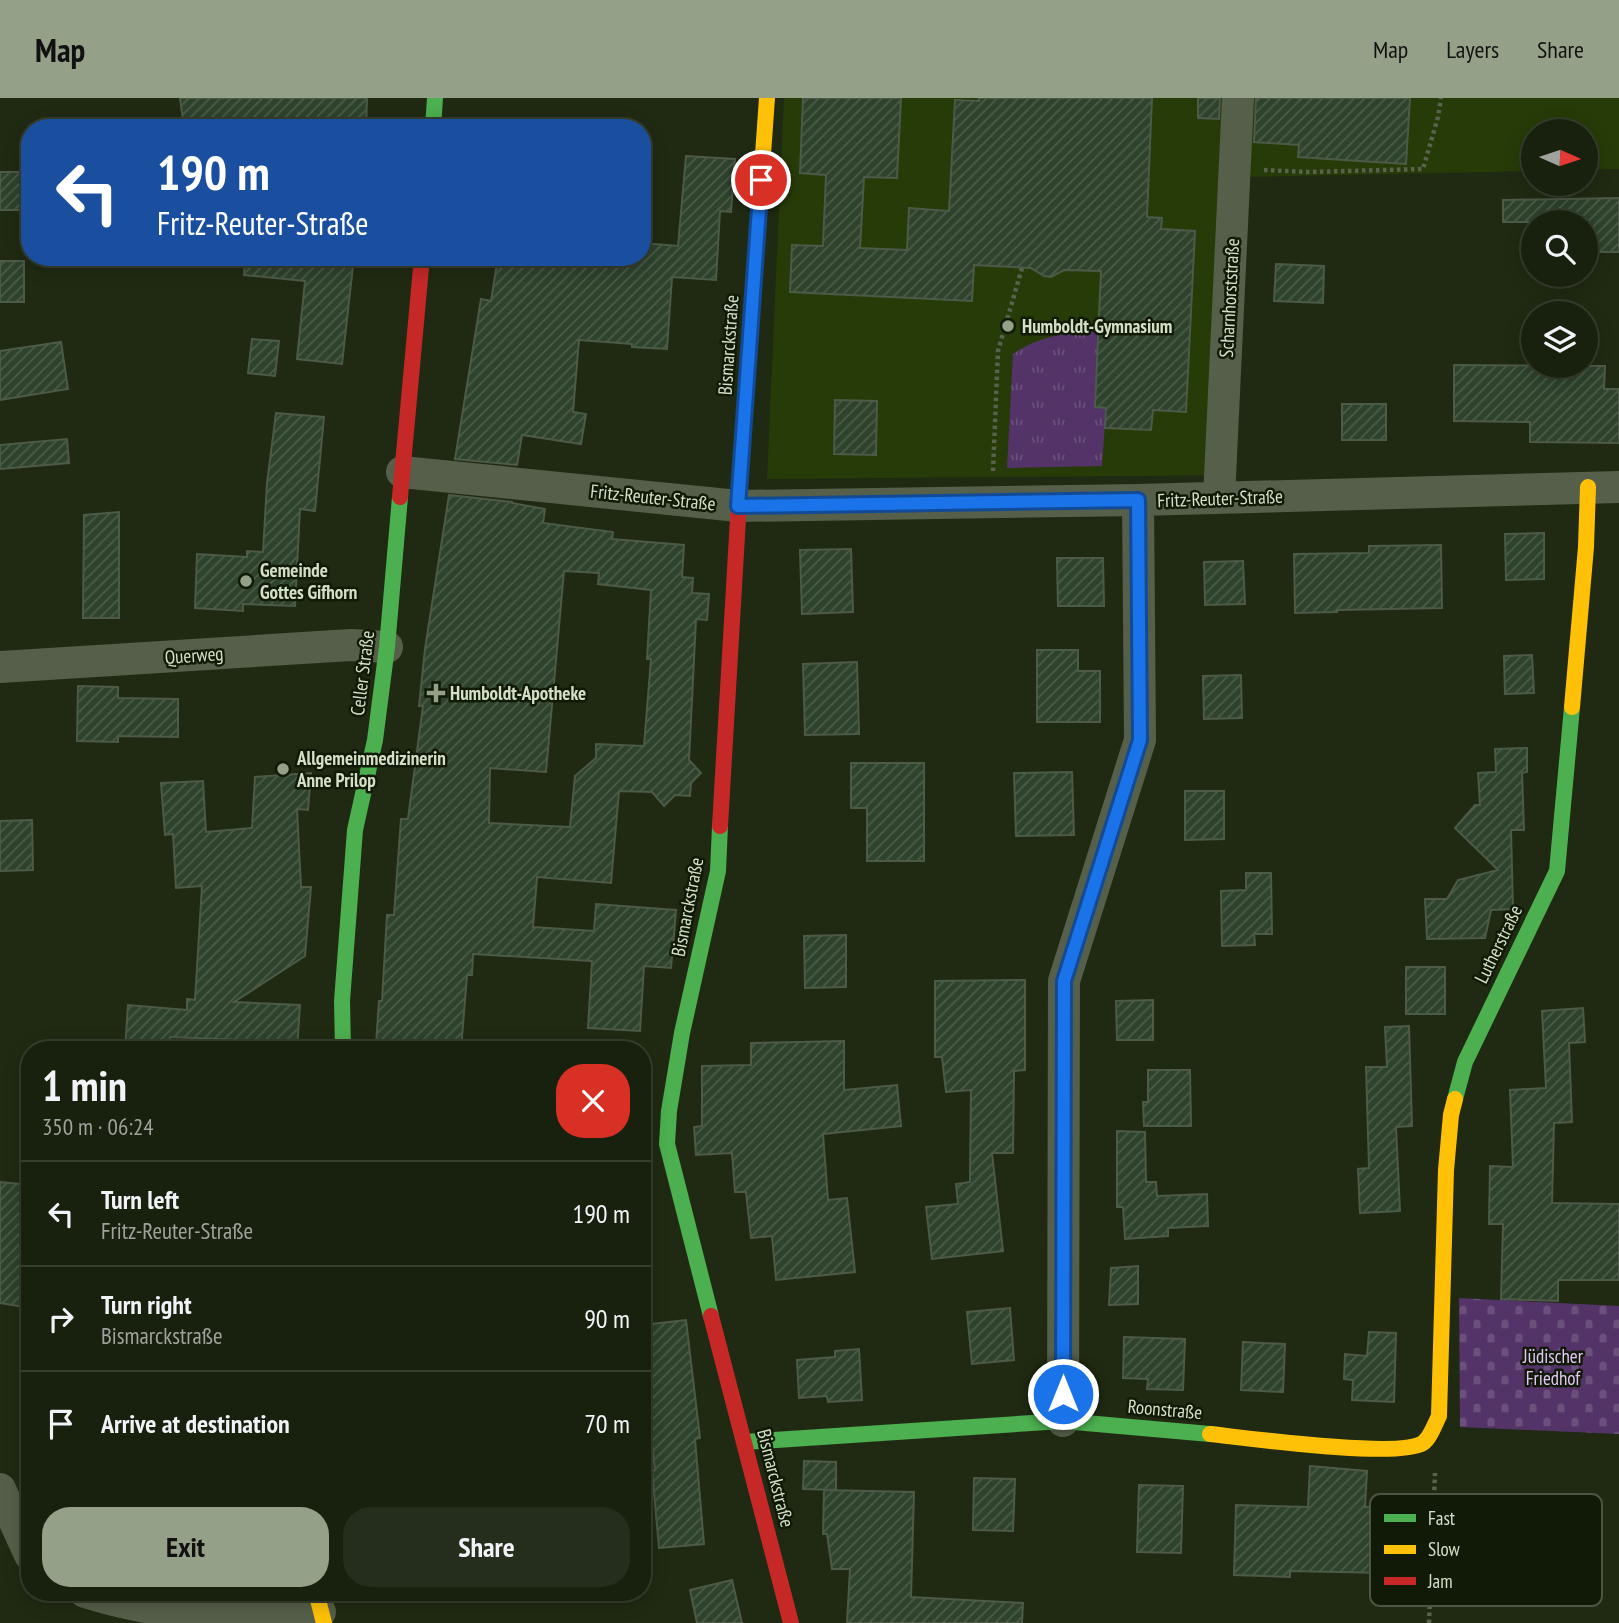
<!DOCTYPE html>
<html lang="en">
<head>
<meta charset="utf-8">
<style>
  body { margin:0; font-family:"PT Sans Narrow",sans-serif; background:#252d1c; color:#f1f3f6; height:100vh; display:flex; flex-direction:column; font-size:26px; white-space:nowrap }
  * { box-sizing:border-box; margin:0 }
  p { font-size:23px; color:#9fa39e }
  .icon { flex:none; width:38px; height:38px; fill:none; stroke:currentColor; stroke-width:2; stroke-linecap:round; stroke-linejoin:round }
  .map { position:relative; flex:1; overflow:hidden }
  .drawer { position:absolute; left:21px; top:943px; width:630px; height:560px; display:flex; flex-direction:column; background:#18200e; border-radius:28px; box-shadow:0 4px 18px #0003,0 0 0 2px #363e2e }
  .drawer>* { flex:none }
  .guide { position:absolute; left:21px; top:21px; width:630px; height:147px; border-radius:28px; box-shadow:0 4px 18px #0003,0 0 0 2px #363e2e; background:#1a4fa0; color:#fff; overflow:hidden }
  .needle { width:46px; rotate:93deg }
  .tools { position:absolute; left:1521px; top:21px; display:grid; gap:14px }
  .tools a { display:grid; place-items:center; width:77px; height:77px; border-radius:50%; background:#18200e; box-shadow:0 4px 18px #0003,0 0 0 2px #363e2e; font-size:35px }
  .pin { position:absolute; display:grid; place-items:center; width:60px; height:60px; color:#fff; margin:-30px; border:4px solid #fff; border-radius:50%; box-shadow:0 2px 7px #0007 }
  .me { position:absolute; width:77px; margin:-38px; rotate:0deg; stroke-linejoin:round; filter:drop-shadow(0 0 5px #0008) }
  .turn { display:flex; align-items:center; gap:24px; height:147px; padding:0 21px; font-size:32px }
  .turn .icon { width:91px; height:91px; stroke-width:2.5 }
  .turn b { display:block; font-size:49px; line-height:60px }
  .round { display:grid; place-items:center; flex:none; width:74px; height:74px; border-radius:28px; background:#252d1c }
  .summary { display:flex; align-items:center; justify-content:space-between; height:119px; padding:0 21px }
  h1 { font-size:42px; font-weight:600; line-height:52px }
  .action { display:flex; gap:14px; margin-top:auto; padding:14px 21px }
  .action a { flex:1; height:80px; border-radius:28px; background:#94a088; color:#111; font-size:28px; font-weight:600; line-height:80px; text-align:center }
  .action a+a { background:#252d1c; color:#f1f3f6 }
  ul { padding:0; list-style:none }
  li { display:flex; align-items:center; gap:21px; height:105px; padding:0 21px; border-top:2px solid #363e2e }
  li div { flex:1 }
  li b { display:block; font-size:26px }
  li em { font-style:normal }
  header { display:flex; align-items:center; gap:42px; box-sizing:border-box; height:98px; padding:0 35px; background:#94a088; color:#111 }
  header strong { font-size:33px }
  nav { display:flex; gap:38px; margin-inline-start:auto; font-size:24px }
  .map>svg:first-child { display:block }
  .built { fill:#273b08 }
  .grass { fill:url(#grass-tufts) }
  .cemetery { fill:url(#cemetery-stones) }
  .building { fill:url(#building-hatch); stroke:#4d5a48; stroke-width:2; fill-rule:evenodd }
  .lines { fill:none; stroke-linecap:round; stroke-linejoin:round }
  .path { stroke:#59614f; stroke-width:4.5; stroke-dasharray:3.5 3.5; stroke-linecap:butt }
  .street { stroke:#555f49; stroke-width:32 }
  .fast { stroke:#4caf50; stroke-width:16 }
  .slow { stroke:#ffc107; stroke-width:16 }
  .jam { stroke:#c62828; stroke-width:16 }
  .route-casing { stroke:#114b97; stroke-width:18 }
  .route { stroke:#1a73e8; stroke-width:12 }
  .poi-dot { fill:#94a088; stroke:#111907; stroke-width:2.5 }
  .labels { text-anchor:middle; stroke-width:5; stroke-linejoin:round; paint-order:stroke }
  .street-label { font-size:19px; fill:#d3e0c7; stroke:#111907 }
  .poi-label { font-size:19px; font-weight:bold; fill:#d3e0c7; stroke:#111907; text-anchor:start }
  .park-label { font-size:19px; fill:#e1c6f6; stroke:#111907 }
  .key { fill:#111907; stroke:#4b5541; stroke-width:2 }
  .key-label { font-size:19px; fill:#d3e0c7 }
</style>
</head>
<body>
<header>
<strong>Map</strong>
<nav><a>Map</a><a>Layers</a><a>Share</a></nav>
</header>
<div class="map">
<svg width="1619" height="1525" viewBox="0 0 1619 1525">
  <defs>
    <pattern id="grass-tufts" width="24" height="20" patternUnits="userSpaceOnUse" patternTransform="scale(1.75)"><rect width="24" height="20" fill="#533368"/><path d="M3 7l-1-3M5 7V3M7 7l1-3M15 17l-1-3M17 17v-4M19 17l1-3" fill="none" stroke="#6b507c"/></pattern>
    <pattern id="cemetery-stones" width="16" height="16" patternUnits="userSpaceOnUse" patternTransform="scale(1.75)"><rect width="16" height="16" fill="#533368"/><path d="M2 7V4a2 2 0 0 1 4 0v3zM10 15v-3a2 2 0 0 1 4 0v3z" fill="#6b507c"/></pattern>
    <pattern id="building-hatch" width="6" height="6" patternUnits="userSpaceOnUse" patternTransform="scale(1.75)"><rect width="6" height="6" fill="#2e422c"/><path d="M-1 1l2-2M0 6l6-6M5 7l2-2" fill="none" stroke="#4b5d49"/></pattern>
  </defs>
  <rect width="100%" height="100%" fill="#202a12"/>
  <!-- built -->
  <path class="built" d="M784 0H1619V71L1586 72V33H1533V73L1247 79 1236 377 767 381Z"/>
  <!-- grass -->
  <path class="grass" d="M1098 230 1095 309 1106 310 1102 368 1007 370 1013 256C1038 238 1069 235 1098 230Z"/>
  <!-- cemetery -->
  <path class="cemetery" d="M1459 1200 1619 1208V1336L1460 1329Z"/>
  <!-- building -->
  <path class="building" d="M180 0H367L366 30H184Z
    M803 0H901L897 80 864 79 860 150 907 152 909 110 949 113 955 2 979 3V0H1152L1147 119 1162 120 1161 131 1195 133 1186 314 1153 312 1151 332 1105 330 1106 310 1095 309 1101 173 1064 172 1051 179 1044 178 1031 170 974 167 972 203 790 194 792 147 823 148 826 77 800 75Z
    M1198 0H1220L1219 21 1198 20Z
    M1256 0H1410L1406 66 1298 59 1299 47 1254 44Z
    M686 58 735 61 731 114 720 113 716 182 672 179 667 251 632 249V246L579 242 573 314 586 316 581 346 522 337 517 367 455 361 481 201 491 203 498 159H642V145L678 148Z
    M0 74H25V112H0Z
    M1619 100V154H1586V124H1503V102Z
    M245 159H354L342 266 297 261 305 183 244 177Z
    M0 163H24V204H0Z
    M1276 166 1324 168 1323 205 1274 203Z
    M252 241 279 243 275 278 248 275Z
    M61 244 68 291 0 302V253Z
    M1454 267 1605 268 1604 291H1619V345L1530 344V324L1454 323Z
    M835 302 877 303 876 357 834 356Z
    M1342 306H1386V342H1342Z
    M276 315 324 319 315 413 300 411 295 508 243 506V513L195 510 197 456 247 459V453L263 454 267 385Z
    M67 341 69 365 0 371V347Z
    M449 397 512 404V405L545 411 543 425 613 434 612 441 684 447 682 479 693 480 692 495 709 496 707 522 696 521 689 662 701 675 691 685 690 698 675 697 664 708 652 694 619 693 611 785 537 779 533 829 594 833 596 806 676 812 671 870 644 868 640 933 588 930 592 863 473 856 472 877H467L461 952H404V948L376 946 379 903H382L387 817H394L401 721H408L423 608H419L425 551ZM564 473 599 475 598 486 651 492 647 561H651L644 648 596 646V660L575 678 570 729 489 725 490 670 546 674Z
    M119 414V520H83L84 417Z
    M1544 435V481L1506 482 1505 436Z
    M1441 447 1442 510 1337 512V514L1295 515 1294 456 1369 455V448Z
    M851 451 853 514 802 516 800 452Z
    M1057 460H1103L1104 508H1058Z
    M1243 463 1245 506 1205 507 1204 464Z
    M1037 552H1078V573H1100V624H1037Z
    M1532 557 1534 595 1505 596 1504 558Z
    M857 564 859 636 805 637 803 566Z
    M1241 577 1242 620 1204 621 1203 578Z
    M78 588 118 589V600L178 601V639L118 638V644L77 643Z
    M1527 650V674L1522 675 1524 732H1511L1513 811 1491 812 1485 840 1427 841 1425 801H1447L1458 782 1498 772 1455 730 1475 707H1480L1478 675 1496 674 1495 651Z
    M851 665H924V763H867V710H851Z
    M1072 674 1074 737 1016 738 1014 675Z
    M311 675 308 712 297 711 301 789H311L305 858 234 904 300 907 297 952H242L243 942 170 939 169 952H125L128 907 187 912V901L195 902 202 788 176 790 173 736 165 737 161 685 203 683 206 734 252 730 255 679Z
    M1185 693H1224V741L1185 742Z
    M32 722 33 772 0 773V723Z
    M1246 775H1271L1272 836H1254L1255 847 1222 848 1221 793 1246 792Z
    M846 837V889L805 890 804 838Z
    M1406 869H1445V916H1406Z
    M1025 882V972L1014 973 1013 1055H992L1003 1153 932 1161 926 1109 958 1106 956 1086 970 1084 971 992 946 994 942 959H935V883Z
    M1153 902V942H1117L1116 903Z
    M1583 910 1585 944 1569 945 1572 1024 1554 1025 1552 1105 1619 1106V1182H1558V1203L1501 1201 1503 1126H1489L1490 1068 1513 1069 1510 992 1546 990 1542 913Z
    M1409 928 1412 1028 1396 1029 1400 1113 1360 1115 1358 1071 1369 1070 1366 969H1387L1385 929Z
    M844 943V992L897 987 901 1028 823 1036 828 1102 847 1100 855 1174 776 1182 772 1138 751 1140 746 1094H735L732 1055 696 1057 694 1029 702 1028V968L751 967V945Z
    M1148 972H1190L1191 1028H1144L1143 1004H1148Z
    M1117 1033 1145 1034 1146 1084H1156L1157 1098 1207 1096 1208 1128 1168 1130V1138L1125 1141 1123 1109H1117Z
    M0 1084 30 1087V1210L0 1205Z
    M1138 1168V1206L1109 1207 1111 1170Z
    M1010 1210 1014 1262 972 1266 967 1214Z
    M686 1222 700 1340 695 1341 704 1446 659 1450 652 1372H655L642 1259V1227Z
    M1369 1234 1396 1235 1394 1304 1352 1302 1353 1282 1344 1281 1345 1256 1367 1258Z
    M1124 1239 1185 1241 1183 1292 1147 1291 1148 1281 1123 1280Z
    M1243 1244 1285 1246 1283 1294 1241 1292Z
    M859 1251 862 1302 828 1304 827 1298 799 1300 797 1262 835 1259V1253Z
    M804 1363 836 1364V1392L803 1391Z
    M1310 1368 1367 1373 1365 1409H1388L1387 1475 1290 1473V1479L1234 1477 1236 1407 1308 1409Z
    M974 1380 1015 1381 1013 1433 973 1432Z
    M1139 1387 1183 1388 1181 1455 1137 1454Z
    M824 1392 914 1394 911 1499 1023 1505 1022 1525H847L850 1471H832L827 1436H823Z
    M732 1482 742 1525H697L690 1492Z"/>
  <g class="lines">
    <!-- path -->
    <path class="path" d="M1264 72 1308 74 1423 71 1438 19 1441 0
      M993 373 998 253 1022 170
      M1429 1525 1435 1375"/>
    <!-- street -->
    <path class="street" d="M402 374 738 408 1138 402 1619 389
      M1219 400 1238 0
      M0 569 351 547 387 549
      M1063 1323 1064 883 1140 642 1138 402
      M0 1391 30 1457
      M85 1494C159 1517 243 1525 320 1514"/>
    <!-- fast -->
    <path class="fast" d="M433 30 435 0
      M343 952 342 903 355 732 375 642 387 549 400 399
      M1455 1001 1465 964 1557 773 1572 609
      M711 1218 667 1046 669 1013 682 935 718 773 720 728
      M745 1344 1063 1323 1210 1336"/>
    <!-- slow -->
    <path class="slow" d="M742 352 767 0
      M1572 609 1586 449 1588 389
      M1210 1336C1247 1340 1398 1361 1423 1345 1430 1340 1435 1326 1439 1318L1446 1072 1451 1017 1455 1001
      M316 1494 324 1525"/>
    <!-- jam -->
    <path class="jam" d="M400 399 422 159
      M720 728 742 352
      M711 1218 791 1525"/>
  </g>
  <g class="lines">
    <!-- route casing -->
    <g class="route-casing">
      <path id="route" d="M761 82 738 408 1138 402 1140 642 1064 883 1063 1296"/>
    </g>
    <!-- route -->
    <use href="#route" class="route"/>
  </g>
  <!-- markers -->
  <g class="poi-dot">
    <circle cx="1008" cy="228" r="7"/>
    <circle cx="246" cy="483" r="7"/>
    <path d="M432.5 584.5h7v7h7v7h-7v7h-7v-7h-7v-7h7z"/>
    <circle cx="283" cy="671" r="7"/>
  </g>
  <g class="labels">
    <!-- street labels -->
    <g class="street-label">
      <text transform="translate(1229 200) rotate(-87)" y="7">Scharnhorststraße</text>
      <text transform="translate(728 247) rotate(-86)" y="7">Bismarckstraße</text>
      <text transform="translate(653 399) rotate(6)" y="7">Fritz-Reuter-Straße</text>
      <text transform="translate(1220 400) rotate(-2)" y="7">Fritz-Reuter-Straße</text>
      <text transform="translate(194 557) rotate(-4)" y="7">Querweg</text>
      <text transform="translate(362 575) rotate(-83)" y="7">Celler Straße</text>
      <text transform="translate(687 809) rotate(-79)" y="7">Bismarckstraße</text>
      <text transform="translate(1498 846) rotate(-64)" y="7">Lutherstraße</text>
      <text transform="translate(1165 1311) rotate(5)" y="7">Roonstraße</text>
      <text transform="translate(776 1380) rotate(76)" y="7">Bismarckstraße</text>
    </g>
    <!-- poi labels -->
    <g class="poi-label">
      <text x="1022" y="235">Humboldt-Gymnasium</text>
      <text x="260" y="479">Gemeinde<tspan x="260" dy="22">Gottes Gifhorn</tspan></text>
      <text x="450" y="602">Humboldt-Apotheke</text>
      <text x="297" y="667">Allgemeinmedizinerin<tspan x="297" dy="22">Anne Prilop</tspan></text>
    </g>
    <!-- park labels -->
    <g class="park-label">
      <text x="1553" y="1265">Jüdischer<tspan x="1553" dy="22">Friedhof</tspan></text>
    </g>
  </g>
  <!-- legend -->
  <rect x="1370" y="1396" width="232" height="112" rx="10" class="key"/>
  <rect x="1384" y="1416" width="32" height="8" fill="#4caf50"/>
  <rect x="1384" y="1447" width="32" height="9" fill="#ffc107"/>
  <rect x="1384" y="1479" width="32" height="8" fill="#c62828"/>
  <g class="key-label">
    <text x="1428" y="1427">Fast</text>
    <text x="1428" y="1458">Slow</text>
    <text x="1428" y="1490">Jam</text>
  </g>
</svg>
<div class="tools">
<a><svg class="needle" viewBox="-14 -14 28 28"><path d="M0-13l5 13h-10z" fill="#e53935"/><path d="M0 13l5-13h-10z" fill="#9fa39e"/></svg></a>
<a><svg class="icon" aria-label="search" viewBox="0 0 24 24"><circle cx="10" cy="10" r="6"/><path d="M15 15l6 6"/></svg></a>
<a><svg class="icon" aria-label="layers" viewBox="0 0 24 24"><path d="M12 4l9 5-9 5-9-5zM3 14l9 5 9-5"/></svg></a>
</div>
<div class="pin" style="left:761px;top:82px;background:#d93025"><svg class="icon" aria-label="arrive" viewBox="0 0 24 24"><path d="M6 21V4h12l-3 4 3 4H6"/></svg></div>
<svg class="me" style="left:1063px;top:1296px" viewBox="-20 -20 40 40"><circle r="17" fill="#1a73e8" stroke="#fff" stroke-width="3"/><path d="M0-11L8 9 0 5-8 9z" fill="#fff"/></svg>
<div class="guide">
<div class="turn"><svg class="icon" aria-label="left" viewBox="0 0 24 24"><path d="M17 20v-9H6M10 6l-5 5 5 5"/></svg><div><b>190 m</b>Fritz-Reuter-Straße</div></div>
</div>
<section class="drawer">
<div class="summary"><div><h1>1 min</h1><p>350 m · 06:24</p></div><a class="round" style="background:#d93025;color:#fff"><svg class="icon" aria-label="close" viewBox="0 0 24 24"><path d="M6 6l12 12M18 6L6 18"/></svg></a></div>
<ul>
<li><svg class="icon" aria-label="left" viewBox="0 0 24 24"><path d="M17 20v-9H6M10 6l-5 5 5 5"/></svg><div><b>Turn left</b><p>Fritz-Reuter-Straße</p></div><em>190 m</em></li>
<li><svg class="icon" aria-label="right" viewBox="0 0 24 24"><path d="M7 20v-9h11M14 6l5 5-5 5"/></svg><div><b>Turn right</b><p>Bismarckstraße</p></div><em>90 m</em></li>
<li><svg class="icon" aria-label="arrive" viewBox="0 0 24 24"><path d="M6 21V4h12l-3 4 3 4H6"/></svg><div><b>Arrive at destination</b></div><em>70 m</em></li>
</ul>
<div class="action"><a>Exit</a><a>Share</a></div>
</section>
</div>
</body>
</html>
